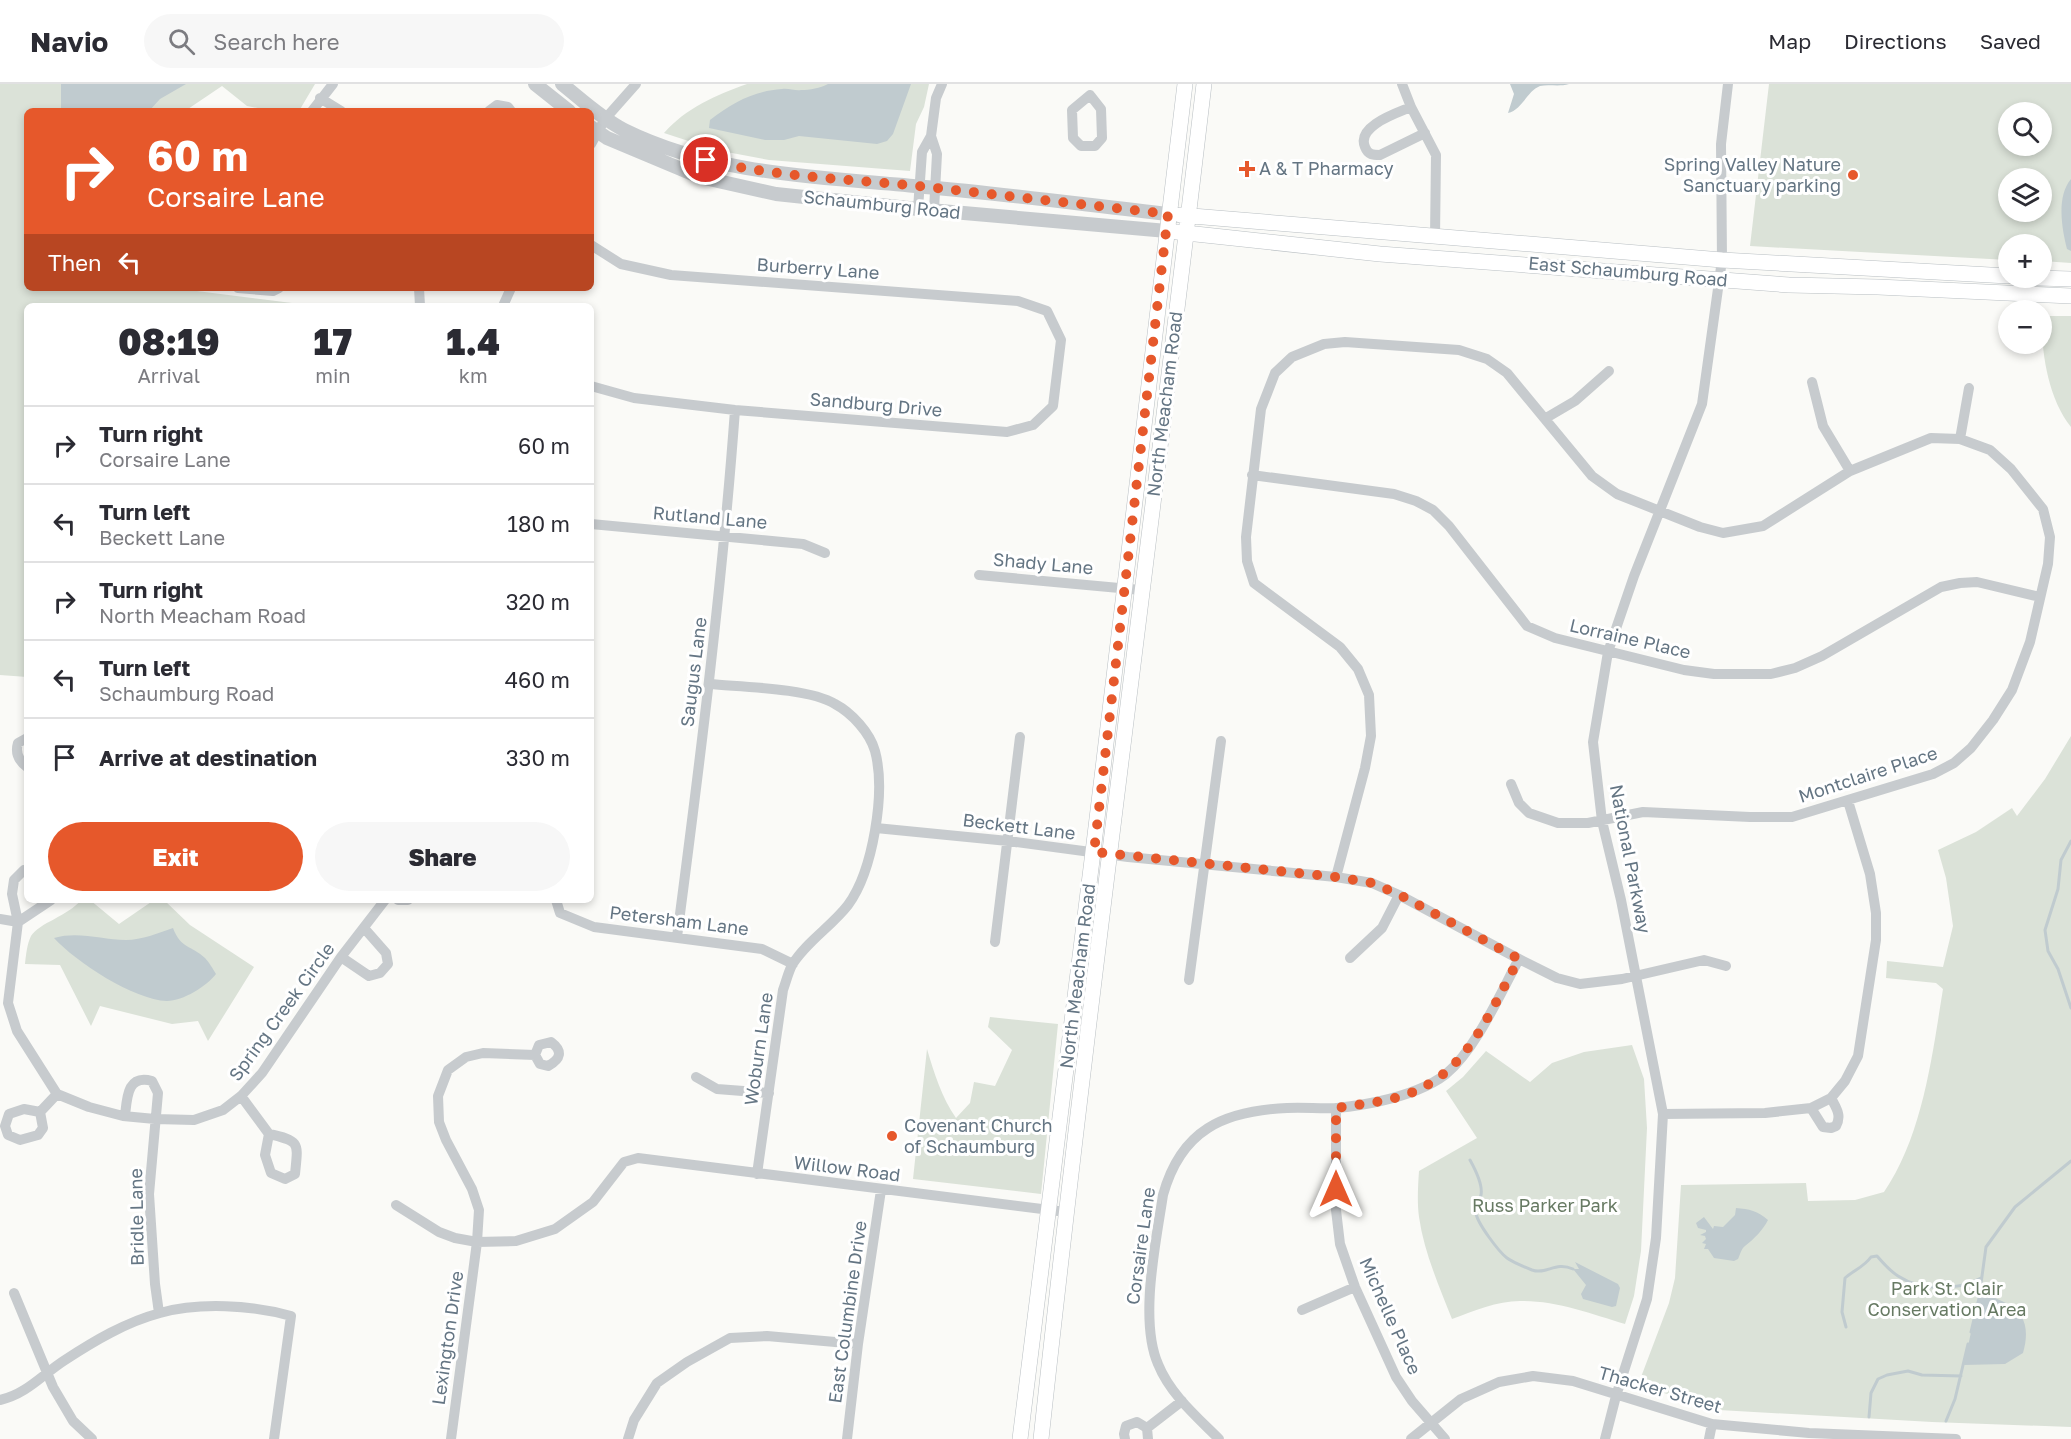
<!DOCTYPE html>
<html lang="en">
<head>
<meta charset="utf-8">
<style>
  body { margin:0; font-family:"Golos Text",sans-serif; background:#f7f7f7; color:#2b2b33; height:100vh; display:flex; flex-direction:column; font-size:22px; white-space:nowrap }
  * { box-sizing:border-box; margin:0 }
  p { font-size:20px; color:#7c7c81 }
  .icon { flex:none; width:33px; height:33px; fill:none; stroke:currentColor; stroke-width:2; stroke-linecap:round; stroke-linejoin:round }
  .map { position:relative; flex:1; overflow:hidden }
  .sheet { position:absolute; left:24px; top:219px; width:570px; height:600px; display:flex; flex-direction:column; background:#fff; border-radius:9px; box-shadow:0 3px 9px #0003 }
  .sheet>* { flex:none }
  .banner { position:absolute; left:24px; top:24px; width:570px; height:183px; border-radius:9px; box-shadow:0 3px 9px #0003; background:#e6582b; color:#fff; overflow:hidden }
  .buttons { position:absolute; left:1998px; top:18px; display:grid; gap:12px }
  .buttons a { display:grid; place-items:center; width:54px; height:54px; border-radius:50%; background:#fff; box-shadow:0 3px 9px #0003; font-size:30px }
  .pin { position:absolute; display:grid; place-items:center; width:51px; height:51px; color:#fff; margin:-26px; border:3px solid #fff; border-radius:50%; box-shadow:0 2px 6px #0007 }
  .me { position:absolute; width:66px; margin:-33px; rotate:0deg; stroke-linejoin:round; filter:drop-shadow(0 0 4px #0008) }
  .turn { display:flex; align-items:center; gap:21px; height:126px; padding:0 24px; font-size:27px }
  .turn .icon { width:78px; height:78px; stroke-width:2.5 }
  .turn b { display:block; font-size:42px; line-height:51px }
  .then { display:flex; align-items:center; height:57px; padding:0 24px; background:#0003; gap:12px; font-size:22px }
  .eta { display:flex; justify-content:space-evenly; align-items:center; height:102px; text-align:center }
  .eta b { font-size:36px; font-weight:800; line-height:42px }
  .cta { display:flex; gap:12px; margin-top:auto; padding:12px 24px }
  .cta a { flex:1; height:69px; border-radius:36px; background:#e6582b; color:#fff; font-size:24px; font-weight:800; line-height:69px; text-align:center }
  .cta a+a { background:#f7f7f7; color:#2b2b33 }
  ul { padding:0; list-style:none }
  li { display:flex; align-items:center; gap:18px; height:78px; padding:0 24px; border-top:2px solid #e1e1e2 }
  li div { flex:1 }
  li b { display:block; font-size:22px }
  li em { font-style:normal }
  header { display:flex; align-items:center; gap:36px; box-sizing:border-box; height:84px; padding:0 30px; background:#fff; border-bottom:2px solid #e1e1e2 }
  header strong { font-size:28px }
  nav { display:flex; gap:33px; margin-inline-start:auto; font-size:21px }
  .search { width:420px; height:54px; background:#f7f7f7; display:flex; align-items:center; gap:15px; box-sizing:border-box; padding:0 21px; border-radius:33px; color:#7c7c81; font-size:22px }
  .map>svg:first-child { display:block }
  .green { fill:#dbe2d8; fill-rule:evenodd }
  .water { fill:#c0cbcf }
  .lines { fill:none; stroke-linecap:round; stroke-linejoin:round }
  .stream { stroke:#c0cbcf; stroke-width:3 }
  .secondary-casing { stroke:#b9bfc3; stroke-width:16 }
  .minor { stroke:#c7cbce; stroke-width:10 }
  .tertiary { stroke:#c7cbce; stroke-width:14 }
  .secondary { stroke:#fff; stroke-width:15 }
  .route { stroke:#e6582b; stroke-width:10; stroke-dasharray:0 18 }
  .poi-dot { fill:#e6582b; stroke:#fff; stroke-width:2 }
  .labels { text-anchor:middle; stroke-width:6; stroke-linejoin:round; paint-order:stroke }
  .poi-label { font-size:18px; fill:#647583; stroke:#fff; text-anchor:start }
  .street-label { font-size:18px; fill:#647583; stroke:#fff }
  .park-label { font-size:18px; fill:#677a63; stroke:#fff }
</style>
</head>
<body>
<header>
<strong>Navio</strong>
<div class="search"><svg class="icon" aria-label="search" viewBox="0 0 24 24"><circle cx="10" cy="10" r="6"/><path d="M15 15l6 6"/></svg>Search here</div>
<nav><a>Map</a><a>Directions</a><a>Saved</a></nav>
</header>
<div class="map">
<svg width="2071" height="1355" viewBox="0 0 2071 1355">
  <rect width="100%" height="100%" fill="#fafaf7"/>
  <!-- green -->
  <path class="green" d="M0 0H315L299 27H273L247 22 222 2 185 27H27V204H173L316 222H27V593L0 591Z
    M747 0H929L924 23 916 40 910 87 769 76 716 66 664 49C686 24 716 11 747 0Z
    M1769 0H2071V179L2042 177V160H2008V176L1750 162ZM2008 28H2042V62H2008ZM2008 94H2042V128H2008Z
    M2042 232H2071V343C2048 314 2041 268 2042 232Z
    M2071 652V1343L1932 1338 1719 1326 1638 1301 1669 1219 1675 1194 1681 1101 1806 1099 1808 1117 1855 1116 1884 1108C1923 1051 1932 972 1943 905L1936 899 1886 894 1887 877 1943 883 1953 842 1946 794 1938 766 1976 748 2012 724 2017 732 2045 695Z
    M81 816H90L119 840 154 816H164L190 841 254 883 208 957 198 937 172 940 100 922 91 942 60 881 25 880C26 871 27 860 31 852 39 839 68 832 81 816Z
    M990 933 1058 940 1041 1110 913 1095 927 965C934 989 942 1014 956 1034L970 1019 974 998 995 1002 1012 966 988 943Z
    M1632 961 1644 995 1647 1044 1641 1167 1634 1212 1625 1240C1592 1230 1555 1216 1520 1217 1497 1217 1474 1227 1452 1235 1439 1202 1424 1168 1419 1133 1417 1118 1418 1102 1419 1087L1477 1054 1446 1007 1463 993 1486 967 1530 998 1552 979 1584 968Z"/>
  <!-- water -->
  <path class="water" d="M61 0H186L160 15 149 27H61Z
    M828 0H911L893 50 887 57 877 60 799 52 784 56H765L709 44 710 36C733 18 754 7 782 5 789 4 795 7 801 6 810 6 820 4 828 0Z
    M1510 0H1569C1559 3 1549 0 1540 2 1527 7 1522 26 1508 29L1514 10Z
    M2071 95V167L2067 165C2062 145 2056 113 2071 95Z
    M173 844C181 865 191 861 205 874 209 878 213 885 216 890 207 902 183 917 167 917 134 916 76 878 54 854 79 847 102 856 126 856 142 856 158 849 173 844Z
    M1736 1124C1749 1125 1758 1127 1768 1136 1763 1146 1754 1155 1745 1162 1741 1165 1740 1171 1738 1175L1734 1177 1714 1174 1708 1165H1704L1706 1160 1702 1159 1706 1155 1705 1152 1700 1151 1706 1148V1146L1698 1144 1696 1139 1704 1133 1713 1145 1714 1142 1723 1143 1735 1131Z
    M1575 1178 1618 1200 1620 1204 1616 1222 1612 1223 1583 1215 1581 1210 1586 1201 1573 1185H1579Z
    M1980 1206C1989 1212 1996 1214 2006 1219 2027 1229 2029 1248 2023 1269L2005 1280 1964 1281Z"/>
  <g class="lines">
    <!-- stream -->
    <path class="stream" d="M2071 757 2061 776 2058 805 2045 846 2048 867 2058 885 2071 924
      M1470 1076C1475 1085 1483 1101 1481 1111 1479 1118 1476 1121 1476 1129 1477 1139 1499 1168 1507 1174 1511 1177 1527 1184 1532 1186 1547 1191 1555 1177 1573 1185
      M1846 1243 1842 1228 1845 1194C1854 1186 1864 1183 1871 1173L1877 1172C1883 1179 1890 1187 1898 1192 1921 1207 1957 1207 1981 1194
      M1971 1248 1979 1214 1986 1163 2015 1123 2071 1077
      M1869 1333 1871 1309 1878 1295 1887 1291 1908 1287 1922 1291 1961 1292
      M1946 1337 1955 1315 1968 1260"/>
    <!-- secondary casing -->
    <g class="secondary-casing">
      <path id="secondary" d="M1180 131 1722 176 2008 192
        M1177 148 1380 170 1789 201 1878 203 2071 212
        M2038 194 2071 195
        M1020 1355 1093 768 1185 0
        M1041 1355C1090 903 1151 452 1204 0"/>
    </g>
    <!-- minor -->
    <path class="minor" d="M1402 0 1411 23 1436 71 1435 153
      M1090 11 1101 25 1102 54 1095 62H1081L1073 54 1072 26Z
      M320 14 341 27
      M1411 23C1397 29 1356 42 1365 63 1368 71 1373 71 1380 71L1425 49
      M312 27 333 0
      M489 27 497 21 508 23 511 27
      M931 52 937 70 934 126
      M591 60 605 35 636 0
      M918 125 922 68 931 52 936 14 942 0
      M591 161 621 180 671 191 1018 217 1047 227 1061 256 1053 322 1033 341 1007 348 735 326 634 314 591 302
      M238 204 273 207 279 204
      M419 204 420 222
      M503 222 511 204
      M1812 298 1823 342 1850 387
      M1546 334 1575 317 1609 287
      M1960 355 1969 304
      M1252 391 1394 410 1416 417 1433 426 1449 442 1527 542 1555 554 1684 586 1714 590H1771L1795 584 1822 572 1941 503 1960 499 1977 498 2040 513
      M591 440 803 460 825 469
      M979 491 1141 506
      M710 600C742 603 809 604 835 620 852 629 870 649 875 667 886 708 873 787 848 821 832 842 806 858 792 881 788 889 786 898 783 906L757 1090
      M27 654 18 659C15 669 19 677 27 683
      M876 744 1008 757 1128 773 1336 793 1372 799 1399 811 1519 875 1557 894 1580 900 1622 895 1704 876 1726 882
      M1336 793 1365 684 1371 652 1369 611 1358 585 1340 563 1254 499 1247 477 1246 453 1261 325 1275 289 1292 273 1324 260 1345 258 1459 266 1487 275 1507 289 1592 392 1617 410 1700 443 1723 449 1763 442 1850 387 1931 354 1960 355 1990 366 2011 385 2043 425 2050 453 2048 480 2030 558 2012 606 1993 636 1971 664 1954 679 1933 690 1792 733H1750L1643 728 1588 739H1558L1529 729 1519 719 1511 700
      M51 816 18 838 8 919 17 947 57 1010 89 1023 123 1032 155 1035 194 1036 223 1026 241 1012 262 989 341 873 385 816
      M398 816H408
      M556 816 560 829 594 843 762 865 793 880
      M0 835 18 838 12 810 14 796 24 786H27
      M677 853C700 677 722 503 735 326
      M995 858 1020 653
      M341 873 369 892 380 889 388 880 386 869 364 844
      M1350 874 1382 844 1399 811
      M1189 896 1221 657
      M696 993 717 1005 769 1009
      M241 1012 269 1050C301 1057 298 1059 295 1090L285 1095 271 1089 265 1071 269 1050
      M1336 1024V1126L1340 1160 1355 1203 1396 1293 1412 1317 1445 1355
      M1811 1024 1823 1043 1831 1044 1836 1042C1842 1031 1836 1024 1831 1014
      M24 1025 40 1028 43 1044 38 1051 20 1056 8 1051 5 1042 9 1030Z
      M40 1028 57 1010
      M1663 1030 1765 1029 1811 1024 1831 1014 1845 997 1858 972 1876 856V829L1870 790 1848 717
      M125 1032C127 1014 127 990 152 997L158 1009 149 1110 155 1200 159 1229
      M396 1121 439 1148 455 1154 477 1158 516 1157 555 1145 593 1118 624 1078 638 1074 1066 1128
      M14 1209 53 1303 73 1337 92 1355
      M1302 1226 1355 1203
      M0 1316C27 1310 43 1290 65 1276 94 1257 126 1238 160 1229 199 1218 252 1221 291 1232L274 1355
      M1147 1344 1182 1317
      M451 1355 477 1158 479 1126 472 1105 446 1056 439 1038 438 1012 448 986 466 973 483 969 535 971 540 980 548 982C561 975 563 967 551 958L539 961 535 971
      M628 1355 634 1336 657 1299 687 1278 730 1254 767 1252 858 1260
      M847 1355 858 1260 881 1106
      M1125 1355 1124 1350 1126 1342 1137 1338 1147 1344 1148 1355
      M1219 1355C1197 1333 1170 1310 1158 1280 1139 1236 1156 1158 1163 1111 1181 1046 1223 1027 1287 1024 1304 1023 1321 1025 1337 1024 1365 1021 1392 1016 1417 1006 1427 1002 1437 997 1446 990 1476 965 1500 910 1519 875
      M1411 1355 1461 1315 1499 1298 1533 1292 1573 1297 1712 1340 1809 1349 1956 1355
      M1605 1355 1616 1312 1647 1215 1656 1154 1663 1030 1621 816 1602 737 1593 658 1608 568 1634 492 1702 320 1722 176 1721 60 1728 0
      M1709 1355 1712 1340"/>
    <!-- tertiary -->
    <path class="tertiary" d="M535 0 569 27
      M562 0C582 16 601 34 624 46 717 92 824 93 925 103 1006 110 1087 121 1168 130
      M591 43 607 54 700 93 776 110 918 125 1167 147"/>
    <!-- secondary -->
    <use href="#secondary" class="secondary"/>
  </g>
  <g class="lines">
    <!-- route -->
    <path class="route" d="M706 76C779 94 854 95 928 103 1008 112 1088 121 1168 130L1094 768 1336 793 1372 799 1400 811 1519 875C1487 932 1466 996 1395 1014 1376 1019 1355 1021 1336 1024V1105"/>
  </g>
  <!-- markers -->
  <g class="poi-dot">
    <path d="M1244 76h6v6h6v6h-6v6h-6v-6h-6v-6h6z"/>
    <circle cx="1853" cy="91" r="6"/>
    <circle cx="892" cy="1052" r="6"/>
  </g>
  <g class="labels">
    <!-- poi labels -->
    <g class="poi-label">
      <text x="1841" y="87" text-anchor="end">Spring Valley Nature<tspan x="1841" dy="21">Sanctuary parking</tspan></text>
      <text x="1259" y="91">A &amp; T Pharmacy</text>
      <text x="904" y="1048">Covenant Church<tspan x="904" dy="21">of Schaumburg</tspan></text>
    </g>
    <!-- street labels -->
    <g class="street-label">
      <text transform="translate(882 121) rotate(6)" y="6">Schaumburg Road</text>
      <text transform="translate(818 185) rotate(4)" y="6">Burberry Lane</text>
      <text transform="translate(1628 188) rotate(5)" y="6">East Schaumburg Road</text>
      <text transform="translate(1165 320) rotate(-83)" y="6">North Meacham Road</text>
      <text transform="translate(876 321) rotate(5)" y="6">Sandburg Drive</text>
      <text transform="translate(710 434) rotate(5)" y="6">Rutland Lane</text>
      <text transform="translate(1043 480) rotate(5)" y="6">Shady Lane</text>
      <text transform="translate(1630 555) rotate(13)" y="6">Lorraine Place</text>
      <text transform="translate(694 588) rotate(-83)" y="6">Saugus Lane</text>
      <text transform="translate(1868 691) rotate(-18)" y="6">Montclaire Place</text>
      <text transform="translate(1019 743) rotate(7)" y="6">Beckett Lane</text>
      <text transform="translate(1630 775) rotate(79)" y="6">National Parkway</text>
      <text transform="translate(679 837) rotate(7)" y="6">Petersham Lane</text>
      <text transform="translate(1078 892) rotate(-83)" y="6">North Meacham Road</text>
      <text transform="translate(282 928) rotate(-54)" y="6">Spring Creek Circle</text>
      <text transform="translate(759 965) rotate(-82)" y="6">Woburn Lane</text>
      <text transform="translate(847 1085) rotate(7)" y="6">Willow Road</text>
      <text transform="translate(137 1133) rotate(-91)" y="6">Bridle Lane</text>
      <text transform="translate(1141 1162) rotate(-82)" y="6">Corsaire Lane</text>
      <text transform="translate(848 1228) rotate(-82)" y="6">East Columbine Drive</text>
      <text transform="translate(1390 1232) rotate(66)" y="6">Michelle Place</text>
      <text transform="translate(448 1254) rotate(-82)" y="6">Lexington Drive</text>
      <text transform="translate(1660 1306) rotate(16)" y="6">Thacker Street</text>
    </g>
    <!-- park labels -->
    <g class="park-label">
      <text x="1545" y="1128">Russ Parker Park</text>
      <text x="1947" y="1211">Park St. Clair<tspan x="1947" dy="21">Conservation Area</tspan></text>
    </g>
  </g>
</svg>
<div class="buttons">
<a><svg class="icon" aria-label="search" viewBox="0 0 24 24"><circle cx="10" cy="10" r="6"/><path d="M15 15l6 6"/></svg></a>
<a><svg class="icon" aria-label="layers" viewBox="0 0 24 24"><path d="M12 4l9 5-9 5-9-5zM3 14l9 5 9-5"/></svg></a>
<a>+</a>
<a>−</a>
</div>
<div class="pin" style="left:706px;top:76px;background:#d93025"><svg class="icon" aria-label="arrive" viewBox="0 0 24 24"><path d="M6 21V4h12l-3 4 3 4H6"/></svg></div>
<svg class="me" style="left:1336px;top:1105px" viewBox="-20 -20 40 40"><path d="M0-17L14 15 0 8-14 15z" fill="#e6582b" stroke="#fff" stroke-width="4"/></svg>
<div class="banner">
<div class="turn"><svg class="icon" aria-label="right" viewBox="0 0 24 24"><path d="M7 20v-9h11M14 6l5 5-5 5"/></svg><div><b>60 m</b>Corsaire Lane</div></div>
<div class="then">Then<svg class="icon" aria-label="left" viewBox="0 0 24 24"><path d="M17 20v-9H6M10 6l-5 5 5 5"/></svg></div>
</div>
<section class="sheet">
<div class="eta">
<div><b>08:19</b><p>Arrival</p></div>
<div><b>17</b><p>min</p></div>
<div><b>1.4</b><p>km</p></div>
</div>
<ul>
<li><svg class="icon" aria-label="right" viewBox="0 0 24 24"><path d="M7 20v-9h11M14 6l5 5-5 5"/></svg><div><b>Turn right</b><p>Corsaire Lane</p></div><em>60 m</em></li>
<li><svg class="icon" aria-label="left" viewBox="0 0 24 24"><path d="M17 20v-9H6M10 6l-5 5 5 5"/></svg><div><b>Turn left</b><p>Beckett Lane</p></div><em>180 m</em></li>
<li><svg class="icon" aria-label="right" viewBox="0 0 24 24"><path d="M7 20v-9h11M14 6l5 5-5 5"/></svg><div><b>Turn right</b><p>North Meacham Road</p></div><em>320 m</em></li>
<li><svg class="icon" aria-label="left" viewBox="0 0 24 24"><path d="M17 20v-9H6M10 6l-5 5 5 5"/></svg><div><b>Turn left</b><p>Schaumburg Road</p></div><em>460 m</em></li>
<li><svg class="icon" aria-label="arrive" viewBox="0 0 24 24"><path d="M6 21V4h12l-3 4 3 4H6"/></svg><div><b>Arrive at destination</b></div><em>330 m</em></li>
</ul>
<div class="cta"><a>Exit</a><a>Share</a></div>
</section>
</div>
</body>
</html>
